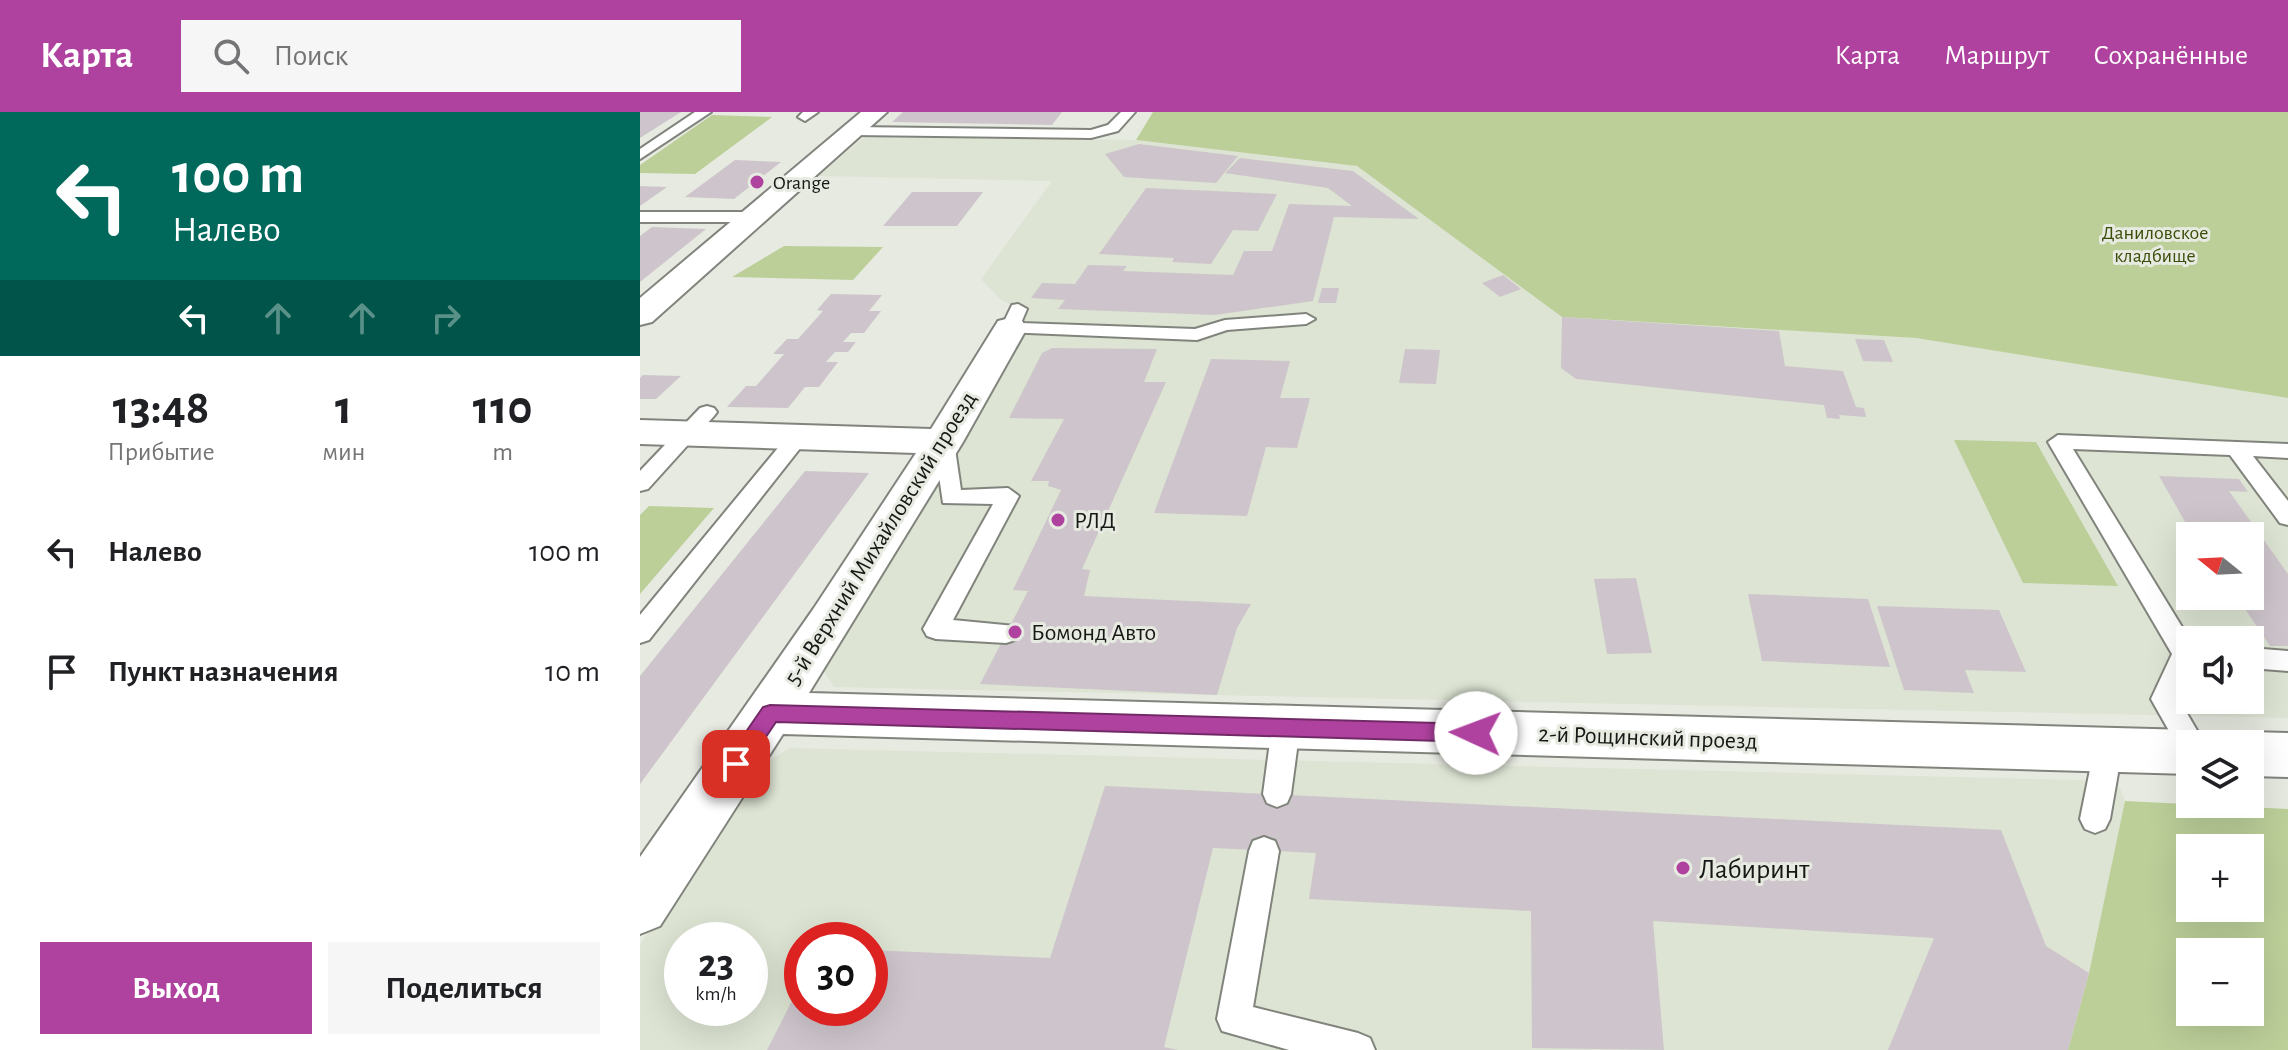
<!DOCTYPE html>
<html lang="ru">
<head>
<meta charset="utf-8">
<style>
  body { margin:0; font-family:"Alegreya Sans",sans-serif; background:#f6f6f6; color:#202124; height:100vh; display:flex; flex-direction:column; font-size:30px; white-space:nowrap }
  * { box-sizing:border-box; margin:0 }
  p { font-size:26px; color:#757577 }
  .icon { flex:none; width:44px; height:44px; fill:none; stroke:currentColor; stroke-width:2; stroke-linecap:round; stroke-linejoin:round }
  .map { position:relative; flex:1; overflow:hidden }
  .drawer { display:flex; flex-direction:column; background:#fff; width:640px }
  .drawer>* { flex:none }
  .top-card { background:#00695c; color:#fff; overflow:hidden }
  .needle { width:52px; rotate:288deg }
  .buttons { position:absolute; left:1536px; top:410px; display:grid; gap:16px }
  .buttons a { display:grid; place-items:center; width:88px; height:88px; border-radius:0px; background:#fff; box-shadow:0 8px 32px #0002; font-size:40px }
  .speed { position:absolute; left:24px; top:810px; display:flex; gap:16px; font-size:40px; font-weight:700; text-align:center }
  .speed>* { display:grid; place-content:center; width:104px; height:104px; border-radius:50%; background:#fff; box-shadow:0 8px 32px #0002; line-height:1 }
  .speed small { font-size:20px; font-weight:400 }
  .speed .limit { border:12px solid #d22; background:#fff; color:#111 }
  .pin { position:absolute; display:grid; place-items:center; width:68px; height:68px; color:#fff; margin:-34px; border-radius:16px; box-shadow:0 4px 12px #0006 }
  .me { position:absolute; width:88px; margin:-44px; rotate:272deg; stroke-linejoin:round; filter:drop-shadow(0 0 6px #0008) }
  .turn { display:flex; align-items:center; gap:28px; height:168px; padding:0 40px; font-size:36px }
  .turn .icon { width:104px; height:104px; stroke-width:2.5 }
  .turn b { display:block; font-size:56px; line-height:68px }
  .lanes { display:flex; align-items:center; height:76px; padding:0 40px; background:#0003; justify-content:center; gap:40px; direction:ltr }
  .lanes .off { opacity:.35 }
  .eta { display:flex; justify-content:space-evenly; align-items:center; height:136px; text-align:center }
  .eta b { font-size:48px; font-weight:600; line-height:56px }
  .action { display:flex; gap:16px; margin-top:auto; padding:16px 40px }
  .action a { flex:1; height:92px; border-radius:0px; background:#af419f; color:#fff; font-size:32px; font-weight:600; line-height:92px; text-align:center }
  .action a+a { background:#f6f6f6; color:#202124 }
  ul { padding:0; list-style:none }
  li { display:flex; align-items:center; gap:24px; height:120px; padding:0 40px }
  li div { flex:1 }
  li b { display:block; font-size:30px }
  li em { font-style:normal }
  header { display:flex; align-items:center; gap:48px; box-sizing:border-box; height:112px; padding:0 40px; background:#af419f; color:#fff }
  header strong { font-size:38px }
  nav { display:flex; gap:44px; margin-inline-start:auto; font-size:28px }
  .search { width:560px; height:72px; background:#f6f6f6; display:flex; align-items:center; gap:20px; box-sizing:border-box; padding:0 28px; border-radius:0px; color:#757577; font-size:30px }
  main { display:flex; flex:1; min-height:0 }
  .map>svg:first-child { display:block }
  .built { fill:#dde4d3; fill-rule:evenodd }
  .green { fill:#bccf99; fill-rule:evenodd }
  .building { fill:#cdc5cb }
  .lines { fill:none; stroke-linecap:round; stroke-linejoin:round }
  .lane-casing { stroke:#81847c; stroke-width:4 }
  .street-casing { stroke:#81847c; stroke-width:4 }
  .lane { fill:#fff; fill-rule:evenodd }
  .street { fill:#fff; fill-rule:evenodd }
  .route { fill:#af419f; stroke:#722a67; stroke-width:2 }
  .poi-dot { fill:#af419f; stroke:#e7eae1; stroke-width:3 }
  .labels { text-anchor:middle; stroke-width:6; stroke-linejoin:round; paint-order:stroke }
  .far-poi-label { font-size:20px; fill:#171815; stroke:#e7eae1; text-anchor:start }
  .far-park-label { font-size:20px; fill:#3c4d09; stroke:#e7eae1 }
  .poi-label { font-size:24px; fill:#171815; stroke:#e7eae1; text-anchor:start }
  .street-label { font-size:24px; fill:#171815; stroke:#e7eae1 }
  .near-poi-label { font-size:28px; fill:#171815; stroke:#e7eae1; text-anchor:start }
</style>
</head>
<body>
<header>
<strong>Карта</strong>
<div class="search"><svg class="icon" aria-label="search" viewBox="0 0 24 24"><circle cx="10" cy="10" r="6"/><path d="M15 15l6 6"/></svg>Поиск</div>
<nav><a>Карта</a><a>Маршрут</a><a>Сохранённые</a></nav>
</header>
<main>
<section class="drawer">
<div class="top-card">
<div class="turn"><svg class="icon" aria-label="left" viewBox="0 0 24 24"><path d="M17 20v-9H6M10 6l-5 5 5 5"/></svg><div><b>100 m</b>Налево</div></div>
<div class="lanes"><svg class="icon" aria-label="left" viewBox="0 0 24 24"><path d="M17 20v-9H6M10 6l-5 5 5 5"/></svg><svg class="icon off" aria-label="ahead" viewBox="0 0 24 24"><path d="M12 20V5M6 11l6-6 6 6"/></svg><svg class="icon off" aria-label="ahead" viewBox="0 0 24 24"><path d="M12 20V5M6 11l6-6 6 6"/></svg><svg class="icon off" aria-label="right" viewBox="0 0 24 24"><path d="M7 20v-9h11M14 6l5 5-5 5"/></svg></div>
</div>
<div class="eta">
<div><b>13:48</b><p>Прибытие</p></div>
<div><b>1</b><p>мин</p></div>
<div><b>110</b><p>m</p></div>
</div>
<ul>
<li><svg class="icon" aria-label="left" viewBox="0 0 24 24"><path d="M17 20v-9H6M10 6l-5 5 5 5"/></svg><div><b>Налево</b></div><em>100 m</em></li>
<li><svg class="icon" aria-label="arrive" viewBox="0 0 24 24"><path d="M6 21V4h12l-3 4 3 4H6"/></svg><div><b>Пункт назначения</b></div><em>10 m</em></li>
</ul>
<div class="action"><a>Выход</a><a>Поделиться</a></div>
</section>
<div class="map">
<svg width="1648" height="938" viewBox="0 0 1648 938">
  <rect width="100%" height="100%" fill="#e7eae1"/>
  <!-- built -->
  <path class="built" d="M224 25 496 28 717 54 922 205 1276 226 1648 286V606L194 575 180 553 378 197 360 187 341 167 412 69 179 64ZM1550 424H1610V484H1550ZM1550 528H1610V588H1550Z
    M150 636 1477 669 1485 689 1449 861 1428 938H0V833L114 658ZM42 828H110V896H42ZM162 828H230V896H162Z"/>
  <!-- green -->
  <path class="green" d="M513 0H1648V286L1276 226 922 205 717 54 496 28Z
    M72 3 132 5 55 62 0 61V53Z
    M144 134 243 135 213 168 92 165Z
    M1314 328 1396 330 1478 474 1383 471Z
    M9 394 74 396 0 482V403Z
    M1485 689 1648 697V938H1428L1449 861ZM1550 736H1610V796H1550ZM1550 840H1610V900H1550Z"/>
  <!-- building -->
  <path class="building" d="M0 0H41L0 26Z
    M263 0H422L412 13 252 10Z
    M499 32 598 44 576 71 484 65 465 42Z
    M600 46 713 59 779 107 694 105 673 189 575 203 418 197 425 188 391 186 402 171 435 172 448 153 487 154 483 159 593 163 604 139H632L649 92 712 94 688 76 585 61Z
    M95 48 141 50 94 87 45 85Z
    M0 74 27 75 0 94Z
    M506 76 574 79 637 82 618 119 593 118 571 152 532 150 534 146 459 142Z
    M272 80H343L317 114H243Z
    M12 115 66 117 0 170V124Z
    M863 163 881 177 860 185 842 171Z
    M682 176H699L696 191H678Z
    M191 182 242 183 229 199H241L224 221H211L203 230H216L208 240H195L186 250H198L179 275H165L148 296 87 295 106 274H116L144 242H133L147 227H158L183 199 177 198Z
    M922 205 1139 219 1145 254 1203 259 1216 295 1224 296 1226 305 1199 303 1200 307 1187 306 1184 293 936 267 921 256Z
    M1215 227 1244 228 1253 250 1223 249Z
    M412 236 517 237 504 270H526L442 457 450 458 444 484 611 492 597 516 577 583 340 572 388 479 373 478 421 378 408 374 409 369H391L424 307 369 306 402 241Z
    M765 237 800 238 796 272 759 271Z
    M571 247 650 249 640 286H670L657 336 626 335 607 404 514 401Z
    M3 263 41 264 16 287H0V266Z
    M165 359 229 361 0 672V564Z
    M1519 364 1599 367 1608 380 1589 379 1648 462V534H1630L1605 497H1599L1591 484H1610V424H1553Z
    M996 466 1012 541 967 542 954 467Z
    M1108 482 1228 487 1250 555 1122 549Z
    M1237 494 1359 498 1386 560 1325 558 1334 581 1264 578Z
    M465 674 1361 718 1406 834 1449 861 1428 938H1248L1294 826 1013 809 1024 938 892 936 891 799 669 787 676 741 573 736 524 935 538 938H127L162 869V896H230V838L410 846Z"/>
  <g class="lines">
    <!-- lane casing -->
    <g class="lane-casing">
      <path id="lane" d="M55 0H71L0 47V37Z
        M163 0H178L165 9 158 5Z
        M481 0H495L478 19 451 26 213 23 206 19 213 15 451 18 468 13Z
        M0 100H113L121 105 113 110H0Z
        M378 192 387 197 381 211 555 217 585 208 666 202 675 207 666 212 587 218 557 228 364 220 361 216 372 193Z
        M67 294 74 296 77 300 74 304 8 377 0 379V359L60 296Z
        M158 318 165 320 168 325 165 330 9 528 0 531V503L151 320Z
        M304 323 314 330 321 378 368 376 379 384 313 508 375 514 379 521 375 528 366 531 296 527 287 524 283 517 353 392 303 391 294 330Z
        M1418 323 1648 332V346L1613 344 1648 389V413L1640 411 1590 343 1433 337 1550 528V559L1538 586 1565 632H1550V644L1541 640 1511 587 1532 542 1408 330Z
        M1610 536 1648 539V559L1610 556Z
        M646 603 656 607 660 615 651 682 647 691 637 695 627 691 623 682 632 615 636 607Z
        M1468 626 1478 629 1482 638 1470 707 1465 717 1455 721 1445 717 1440 707 1454 638 1458 629Z
        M624 725 635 729 639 739 613 895 718 921 730 926 735 938H649L582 919 577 907 609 739 613 729Z"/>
    </g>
    <!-- street casing -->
    <g class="street-casing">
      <path id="street" d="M221 0H247L12 210 0 213V186Z
        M370 206 382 209 387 216 323 330 169 581 1550 618 1568 624 1572 632H1550V662L143 622 20 814 0 822V745L174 496 276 341 0 332V308L291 317 358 209Z
        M1610 620 1648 621V665L1610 664V632H1589L1592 626Z"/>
    </g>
    <!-- lane -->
    <use href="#lane" class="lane"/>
    <!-- street -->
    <use href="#street" class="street"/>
  </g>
  <!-- route -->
  <path class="route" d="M130 593 836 612 843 614 846 621 843 627 836 630 136 610 103 659H88L85 652 88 646 123 595Z"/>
  <!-- markers -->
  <g class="poi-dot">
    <circle cx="117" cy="70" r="8"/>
    <circle cx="418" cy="408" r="8"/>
    <circle cx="375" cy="520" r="8"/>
    <circle cx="1043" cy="756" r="8"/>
  </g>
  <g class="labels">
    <!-- far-poi labels -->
    <g class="far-poi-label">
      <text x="133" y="77">Orange</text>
    </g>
    <!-- far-park labels -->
    <g class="far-park-label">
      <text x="1515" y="127">Даниловское<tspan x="1515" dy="23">кладбище</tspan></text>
    </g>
    <!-- poi labels -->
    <g class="poi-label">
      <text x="434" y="416">РЛД</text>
      <text x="391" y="528">Бомонд Авто</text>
    </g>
    <!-- street labels -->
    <g class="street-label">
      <text transform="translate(240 426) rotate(-58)" y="8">5-й Верхний Михайловский проезд</text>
      <text transform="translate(1008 625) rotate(2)" y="8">2-й Рощинский проезд</text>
    </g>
    <!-- near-poi labels -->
    <g class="near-poi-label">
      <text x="1059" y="766">Лабиринт</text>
    </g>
  </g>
</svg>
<div class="buttons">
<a><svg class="needle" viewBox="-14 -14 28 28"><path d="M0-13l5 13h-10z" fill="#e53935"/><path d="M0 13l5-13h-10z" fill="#757577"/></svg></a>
<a><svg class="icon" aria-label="sound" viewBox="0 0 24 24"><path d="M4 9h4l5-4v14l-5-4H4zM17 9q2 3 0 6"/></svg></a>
<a><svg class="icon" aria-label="layers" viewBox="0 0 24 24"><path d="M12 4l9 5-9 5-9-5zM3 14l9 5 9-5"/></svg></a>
<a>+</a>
<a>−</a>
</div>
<div class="speed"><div>23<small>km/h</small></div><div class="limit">30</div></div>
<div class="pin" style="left:96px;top:652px;background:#d93025"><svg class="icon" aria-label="arrive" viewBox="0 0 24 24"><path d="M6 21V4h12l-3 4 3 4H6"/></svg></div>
<svg class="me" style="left:836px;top:621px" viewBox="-20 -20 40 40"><circle r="19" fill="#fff"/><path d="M0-13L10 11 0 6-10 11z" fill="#af419f"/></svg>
</div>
</main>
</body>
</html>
